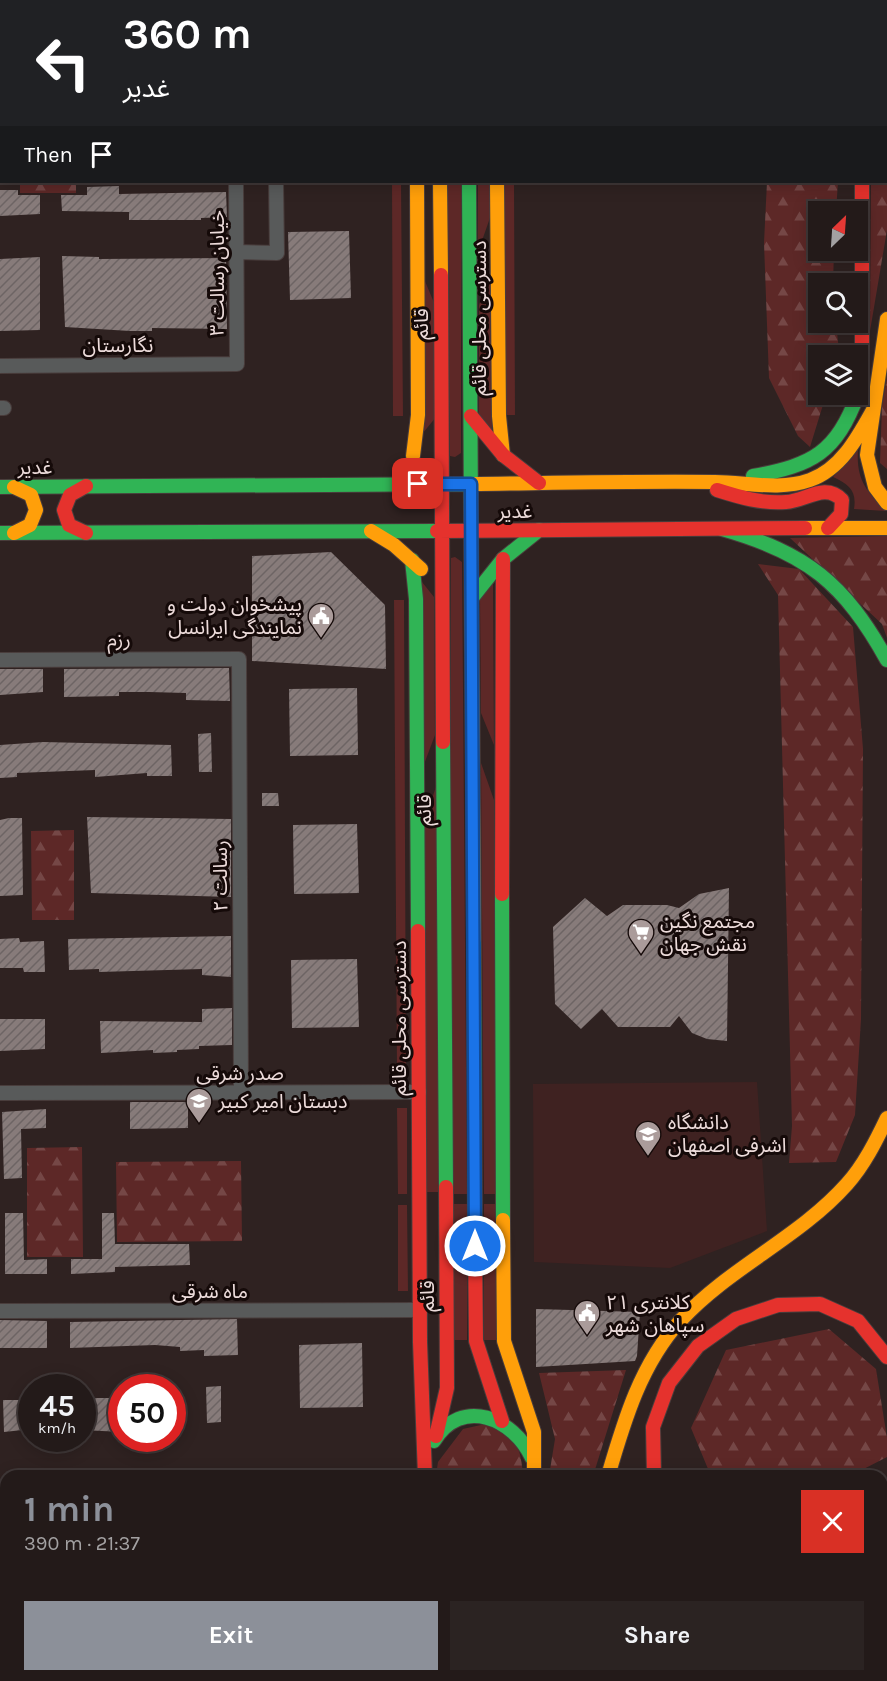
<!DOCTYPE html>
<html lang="en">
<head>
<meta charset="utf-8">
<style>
  body { margin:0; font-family:Karla,"Noto Sans Arabic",sans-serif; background:#2b2322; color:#f1f3f6; height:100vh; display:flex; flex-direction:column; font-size:22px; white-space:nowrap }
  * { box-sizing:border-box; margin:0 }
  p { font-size:20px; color:#a3a1a2 }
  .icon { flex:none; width:33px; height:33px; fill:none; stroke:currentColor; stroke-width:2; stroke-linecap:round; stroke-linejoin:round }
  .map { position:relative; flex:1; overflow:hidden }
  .drawer { position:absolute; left:0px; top:1470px; width:888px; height:212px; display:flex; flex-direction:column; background:#231a19; border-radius:18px 18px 0 0; box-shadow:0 3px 15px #0003,0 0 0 2px #403838 }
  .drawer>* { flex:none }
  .top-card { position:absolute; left:0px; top:0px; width:888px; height:183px; box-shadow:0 3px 15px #0003,0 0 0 2px #403838; background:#202124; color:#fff; overflow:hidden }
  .needle { width:39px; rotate:25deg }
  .controls { position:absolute; left:808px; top:201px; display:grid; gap:12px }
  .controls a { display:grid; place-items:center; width:60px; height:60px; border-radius:0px; background:#231a19; box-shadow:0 3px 15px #0003,0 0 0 2px #403838; font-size:30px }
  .speed { position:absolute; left:18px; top:1374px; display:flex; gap:12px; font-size:30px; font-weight:700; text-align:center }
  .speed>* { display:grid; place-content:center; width:78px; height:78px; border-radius:50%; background:#231a19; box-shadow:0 3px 15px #0003,0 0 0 2px #403838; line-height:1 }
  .speed small { font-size:15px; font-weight:400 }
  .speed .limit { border:9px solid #d22; background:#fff; color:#111 }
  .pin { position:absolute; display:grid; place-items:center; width:51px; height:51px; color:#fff; margin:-26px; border-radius:12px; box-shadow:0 3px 9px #0006 }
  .me { position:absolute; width:66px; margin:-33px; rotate:0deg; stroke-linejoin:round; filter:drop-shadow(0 0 4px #0008) }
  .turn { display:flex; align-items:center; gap:21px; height:126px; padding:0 24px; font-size:27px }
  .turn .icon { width:78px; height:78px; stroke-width:2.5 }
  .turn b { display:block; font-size:42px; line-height:51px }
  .then { display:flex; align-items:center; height:57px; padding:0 24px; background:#0003; gap:12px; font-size:22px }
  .round { display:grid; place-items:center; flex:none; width:63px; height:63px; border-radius:0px; background:#2b2322 }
  .headline { display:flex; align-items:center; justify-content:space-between; height:102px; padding:0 24px }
  h1 { font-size:36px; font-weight:700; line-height:45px; color:#8c9099 }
  .button { display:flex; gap:12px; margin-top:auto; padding:12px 24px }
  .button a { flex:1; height:69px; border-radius:0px; background:#8c9099; color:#fff; font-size:24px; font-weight:700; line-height:69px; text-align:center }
  .button a+a { background:#2b2322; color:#f1f3f6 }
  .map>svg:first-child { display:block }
  .built { fill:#3f2221 }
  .green { fill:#5d2827 }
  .forest { fill:url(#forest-firs) }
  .building { fill:url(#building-hatch) }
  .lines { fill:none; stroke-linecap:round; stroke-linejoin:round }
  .street-casing { stroke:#493d3c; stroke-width:16 }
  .fast-casing { stroke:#493d3c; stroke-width:16 }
  .slow-casing { stroke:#493d3c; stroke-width:16 }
  .jam-casing { stroke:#493d3c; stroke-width:16 }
  .street { stroke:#585a5a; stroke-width:14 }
  .fast { stroke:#30b455; stroke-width:14 }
  .slow { stroke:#ff9f0a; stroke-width:14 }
  .jam { stroke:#e5322d; stroke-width:14 }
  .route-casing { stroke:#114b97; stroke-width:15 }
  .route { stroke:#1a73e8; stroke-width:10 }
  .labels { text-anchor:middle; stroke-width:6; stroke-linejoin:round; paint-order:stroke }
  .street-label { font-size:20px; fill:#eddcdb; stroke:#150a09 }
  .poi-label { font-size:20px; fill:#eddcdb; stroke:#150a09; text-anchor:start }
</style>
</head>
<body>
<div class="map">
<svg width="887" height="1681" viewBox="0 0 887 1681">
  <defs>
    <pattern id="forest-firs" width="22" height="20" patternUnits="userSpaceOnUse" patternTransform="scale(1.5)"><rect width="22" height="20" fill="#5d2827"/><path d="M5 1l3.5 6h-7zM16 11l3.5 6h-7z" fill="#754746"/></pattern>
    <pattern id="building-hatch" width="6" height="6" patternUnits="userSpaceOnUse" patternTransform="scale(1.5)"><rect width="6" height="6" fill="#877b7a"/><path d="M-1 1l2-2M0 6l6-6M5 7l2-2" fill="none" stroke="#6d6464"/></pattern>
  </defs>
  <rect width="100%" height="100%" fill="#2f2221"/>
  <!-- built -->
  <path class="built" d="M757 1082 767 1231 670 1268 534 1262 533 1084Z"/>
  <!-- green -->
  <path class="green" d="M392 182H401L403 416H393Z
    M445 182H461V453L455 457 450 456Z
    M478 182H491V215L478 252Z
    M504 182H514L515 415H506Z
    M491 273 492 432 479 417V305Z
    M422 274 435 305 436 417 423 433Z
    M858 449C856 480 866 490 886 511L854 509C857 491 849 484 833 477Z
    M455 557 462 562 467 1194H451V558Z
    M422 582 434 597 435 735 423 767Z
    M493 582 494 745 481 713 480 598Z
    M394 600H404L406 1074H397Z
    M481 763 494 800 496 1194H484Z
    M437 784 439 1192H426L424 822Z
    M397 1108H407V1194H398Z
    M451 1204H467V1340H451Z
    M484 1204H496L497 1340H484Z
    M398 1205H407L408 1291H398Z"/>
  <!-- forest -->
  <path class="forest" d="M872 0H887V230L870 331 871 182H886V2Z
    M20 182H76V193H20Z
    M767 182H838L836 211 819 212V250L834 251 833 283 819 284V322L836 323 839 351 837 355 819 356V394L826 395 810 447 798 436 769 378 764 243Z
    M887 377V469L880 463 882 406Z
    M887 536V638L882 624 790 538Z
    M758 564 799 569 853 627 863 749 861 1019 855 1115 836 1162 789 1163 792 1126 778 595Z
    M74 830V920H32L31 831Z
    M82 1147 83 1257H27V1148Z
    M241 1161 242 1241 117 1242 116 1162Z
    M829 1329 876 1369 887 1438V1457L850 1476H711L691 1428 726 1350Z
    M626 1370 593 1476H549L555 1439 539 1373Z
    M490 1423C516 1437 521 1446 523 1476H436L438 1462 463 1429Z
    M882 1591 885 1681H701L702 1676H882Z"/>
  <!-- building -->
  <path class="building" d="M119 186V194L226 192 227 217 201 218V220H129V212L62 211 61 195H87V187Z
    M0 190H18V195H40V214L0 216Z
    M349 231 351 298 290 300 288 232Z
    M62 256 99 257V259L226 258 227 329 152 328V331H130L65 327Z
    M40 257V330L0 331V259Z
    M331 552 385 605 386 669 252 661V556Z
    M229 668 230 701 186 700V693L149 692H119V696L64 697V669Z
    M0 669H43V692L0 695Z
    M357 688 358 755 290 756 289 689Z
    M211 733 212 772H199L198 734Z
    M43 742 171 745 172 776H147V773L95 777V770L17 773V777L0 778V745Z
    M262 793H278L279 806H262Z
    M87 817 231 819V897L91 893Z
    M9 818H22L23 895 0 896V820Z
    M357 824 359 893 294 894 293 825Z
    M729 888 727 1041 707 1039 692 1033 679 1016 670 1027H618L602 1009 581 1029 555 1004 553 927 585 898 607 916 623 905H667L679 908 699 894Z
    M231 936V977L202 975V969L99 972V969L69 970 68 939Z
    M19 938 20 942 44 941 45 972H24L23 968H0V939Z
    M357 959 359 1027 292 1028 291 960Z
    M232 1008V1045L199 1046V1049L177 1050V1052L153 1053V1050L101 1053 100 1021 202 1022V1009Z
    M0 1019H45V1049L0 1051Z
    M130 1102H188V1128L130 1129Z
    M46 1109V1128L21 1129 22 1178 4 1179 2 1112Z
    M5 1213H23L24 1260 47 1259V1274H5Z
    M102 1213H114L115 1244H189L190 1265 115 1267V1272L71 1274V1259H102Z
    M536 1309 640 1312 637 1356 635 1361 536 1367Z
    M237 1319 238 1355 204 1356V1350L180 1351V1347L155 1345 70 1348V1322Z
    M0 1320 47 1321V1348H0Z
    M362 1343 363 1407 300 1408 299 1345Z
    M221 1386V1422L207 1423 206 1387Z
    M82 1398H122V1432L82 1430Z
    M3 1400H32V1429L4 1432Z"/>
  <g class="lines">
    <!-- street casing -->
    <g class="street-casing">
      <path id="street" d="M235 0V2
        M274 0V2
        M237 252 277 253 276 182
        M0 366 237 364 236 182
        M0 408H4
        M0 660 239 659 241 1092
        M0 1093 419 1092
        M0 1311 420 1310"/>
    </g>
    <!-- fast casing -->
    <g class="fast-casing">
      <path id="fast" d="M468 0V2
        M496 0V2
        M469 182 471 515
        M753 476C813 465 836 453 858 394
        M0 487 472 484
        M722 529C807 553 844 583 887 660
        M0 533 437 531
        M412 560 416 599 418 931
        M472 598 503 559 539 530
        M443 742 446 1187
        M502 894 503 1220
        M474 939 475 1242
        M434 1441C461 1396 514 1418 532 1458
        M418 1681 434 1676
        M486 1681 503 1676"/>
    </g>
    <!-- slow casing -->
    <g class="slow-casing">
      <path id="slow" d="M415 0V2
        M863 0V2
        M440 182 441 275
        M497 182 499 416 503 455
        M887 319 867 455 875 487 887 503
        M413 456 418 415 417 182
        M472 484C552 483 634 481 715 482 746 482 779 491 810 480 841 469 858 437 873 410
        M14 487 31 495 36 510 30 525 14 533
        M471 515 474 939
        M805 528H887
        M371 531 394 545 421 569
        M503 1220 504 1341 534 1432V1471
        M608 1476C624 1421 641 1363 681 1320 730 1267 799 1238 847 1184 864 1165 876 1141 887 1118
        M322 1681 340 1676"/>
    </g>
    <!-- jam casing -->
    <g class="jam-casing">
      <path id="jam" d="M439 0V2
        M441 275 443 742
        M858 391 862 367V182
        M471 416 503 455 539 483
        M86 486 70 495 64 510 69 525 86 533
        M717 490C739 497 762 504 786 502 806 501 825 482 842 500L841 514 828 528
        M437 531 805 528
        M502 894 503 559
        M418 931 420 1342 425 1476
        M475 1242 476 1341 502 1421
        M436 1436 447 1388 446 1187
        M654 1476 653 1427 669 1383 698 1346 736 1319 778 1305 820 1304 858 1321 887 1357
        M882 1521 887 1520
        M882 1561 887 1559
        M250 1681 268 1676
        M687 1681 689 1676"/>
    </g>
    <!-- street -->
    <use href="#street" class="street"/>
    <!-- fast -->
    <use href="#fast" class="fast"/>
    <!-- slow -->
    <use href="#slow" class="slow"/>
    <!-- jam -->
    <use href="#jam" class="jam"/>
  </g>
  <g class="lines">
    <!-- route casing -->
    <g class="route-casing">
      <path id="route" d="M418 484H471L475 1246"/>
    </g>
    <!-- route -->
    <use href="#route" class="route"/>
  </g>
  <!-- icons -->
  <defs>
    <g id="civic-pin" transform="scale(1.35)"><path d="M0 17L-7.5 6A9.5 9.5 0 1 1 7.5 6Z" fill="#aa9b9a" stroke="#150a09"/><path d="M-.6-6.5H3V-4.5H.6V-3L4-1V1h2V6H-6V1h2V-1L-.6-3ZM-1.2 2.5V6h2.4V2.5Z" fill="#fff"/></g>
    <g id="supermarket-pin" transform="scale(1.35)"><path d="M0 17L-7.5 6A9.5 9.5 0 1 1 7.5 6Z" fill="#aa9b9a" stroke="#150a09"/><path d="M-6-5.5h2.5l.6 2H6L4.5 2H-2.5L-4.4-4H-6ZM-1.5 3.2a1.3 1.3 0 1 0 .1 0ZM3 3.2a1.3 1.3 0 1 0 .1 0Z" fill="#fff"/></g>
    <g id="school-pin" transform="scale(1.35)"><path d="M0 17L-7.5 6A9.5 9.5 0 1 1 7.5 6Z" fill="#aa9b9a" stroke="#150a09"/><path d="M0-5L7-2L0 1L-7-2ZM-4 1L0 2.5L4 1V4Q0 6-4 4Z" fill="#fff"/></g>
    <g id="university-pin" transform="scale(1.35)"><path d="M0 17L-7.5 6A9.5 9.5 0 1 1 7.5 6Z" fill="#aa9b9a" stroke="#150a09"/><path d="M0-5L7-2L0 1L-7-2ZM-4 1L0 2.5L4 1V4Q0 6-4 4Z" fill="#fff"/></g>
  </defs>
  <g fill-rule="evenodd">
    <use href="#civic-pin" x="321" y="616"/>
    <use href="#supermarket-pin" x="641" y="932"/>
    <use href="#school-pin" x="199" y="1101"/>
    <use href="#university-pin" x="648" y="1134"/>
    <use href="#civic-pin" x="587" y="1313"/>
  </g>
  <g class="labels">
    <!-- street labels -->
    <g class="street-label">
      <text transform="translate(217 273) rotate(-90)" y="7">خیابان رسالت ۳</text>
      <text transform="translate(479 318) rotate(-90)" y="7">دسترسی محلی قائم</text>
      <text transform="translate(421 324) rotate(-90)" y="7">قائم</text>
      <text x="118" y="352">نگارستان</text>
      <text x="35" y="474">غدیر</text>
      <text x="515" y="518">غدیر</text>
      <text x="119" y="646">رزم</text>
      <text transform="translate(424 810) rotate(-90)" y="7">قائم</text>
      <text transform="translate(220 876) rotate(-90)" y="7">رسالت ۲</text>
      <text transform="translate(399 1018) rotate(-90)" y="7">دسترسی محلی قائم</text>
      <text x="240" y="1080">صدر شرقی</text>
      <text x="210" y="1298">ماه شرقی</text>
      <text transform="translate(427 1296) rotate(-90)" y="7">قائم</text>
    </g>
    <!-- poi labels -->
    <g class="poi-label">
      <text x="302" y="611" text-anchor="end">پیشخوان دولت و<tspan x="302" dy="23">نمایندگی ایرانسل</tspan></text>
      <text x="660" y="928">مجتمع نگین<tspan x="660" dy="23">نقش جهان</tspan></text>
      <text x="218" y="1108">دبستان امیر کبیر</text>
      <text x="668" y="1129">دانشگاه<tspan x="668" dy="23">اشرفی اصفهان</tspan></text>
      <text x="606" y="1309">کلانتری ۲۱<tspan x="606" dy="23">سپاهان شهر</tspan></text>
    </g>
  </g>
</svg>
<div class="controls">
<a><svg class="needle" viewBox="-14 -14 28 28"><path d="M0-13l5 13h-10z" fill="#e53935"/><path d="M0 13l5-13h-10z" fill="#a3a1a2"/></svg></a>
<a><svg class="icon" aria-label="search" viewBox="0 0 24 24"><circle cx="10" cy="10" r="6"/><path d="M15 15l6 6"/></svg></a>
<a><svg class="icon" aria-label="layers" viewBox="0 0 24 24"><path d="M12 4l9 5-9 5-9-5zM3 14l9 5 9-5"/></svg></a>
</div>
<div class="speed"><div>45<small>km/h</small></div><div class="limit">50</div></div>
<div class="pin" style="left:418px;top:484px;background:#d93025"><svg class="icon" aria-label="arrive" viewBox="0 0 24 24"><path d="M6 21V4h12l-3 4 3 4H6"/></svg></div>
<svg class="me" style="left:475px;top:1246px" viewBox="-20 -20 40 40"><circle r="17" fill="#1a73e8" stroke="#fff" stroke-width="3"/><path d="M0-11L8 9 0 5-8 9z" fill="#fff"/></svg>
<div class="top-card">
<div class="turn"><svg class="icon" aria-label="left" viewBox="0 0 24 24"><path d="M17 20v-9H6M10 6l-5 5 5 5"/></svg><div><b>360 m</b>غدیر</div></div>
<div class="then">Then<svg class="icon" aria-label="arrive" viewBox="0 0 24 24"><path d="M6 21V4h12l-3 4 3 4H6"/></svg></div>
</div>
<section class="drawer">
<div class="headline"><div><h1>1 min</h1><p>390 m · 21:37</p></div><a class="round" style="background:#d93025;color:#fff"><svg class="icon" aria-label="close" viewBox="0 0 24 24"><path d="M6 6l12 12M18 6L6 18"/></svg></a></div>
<div class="button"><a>Exit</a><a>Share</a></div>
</section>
</div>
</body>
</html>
